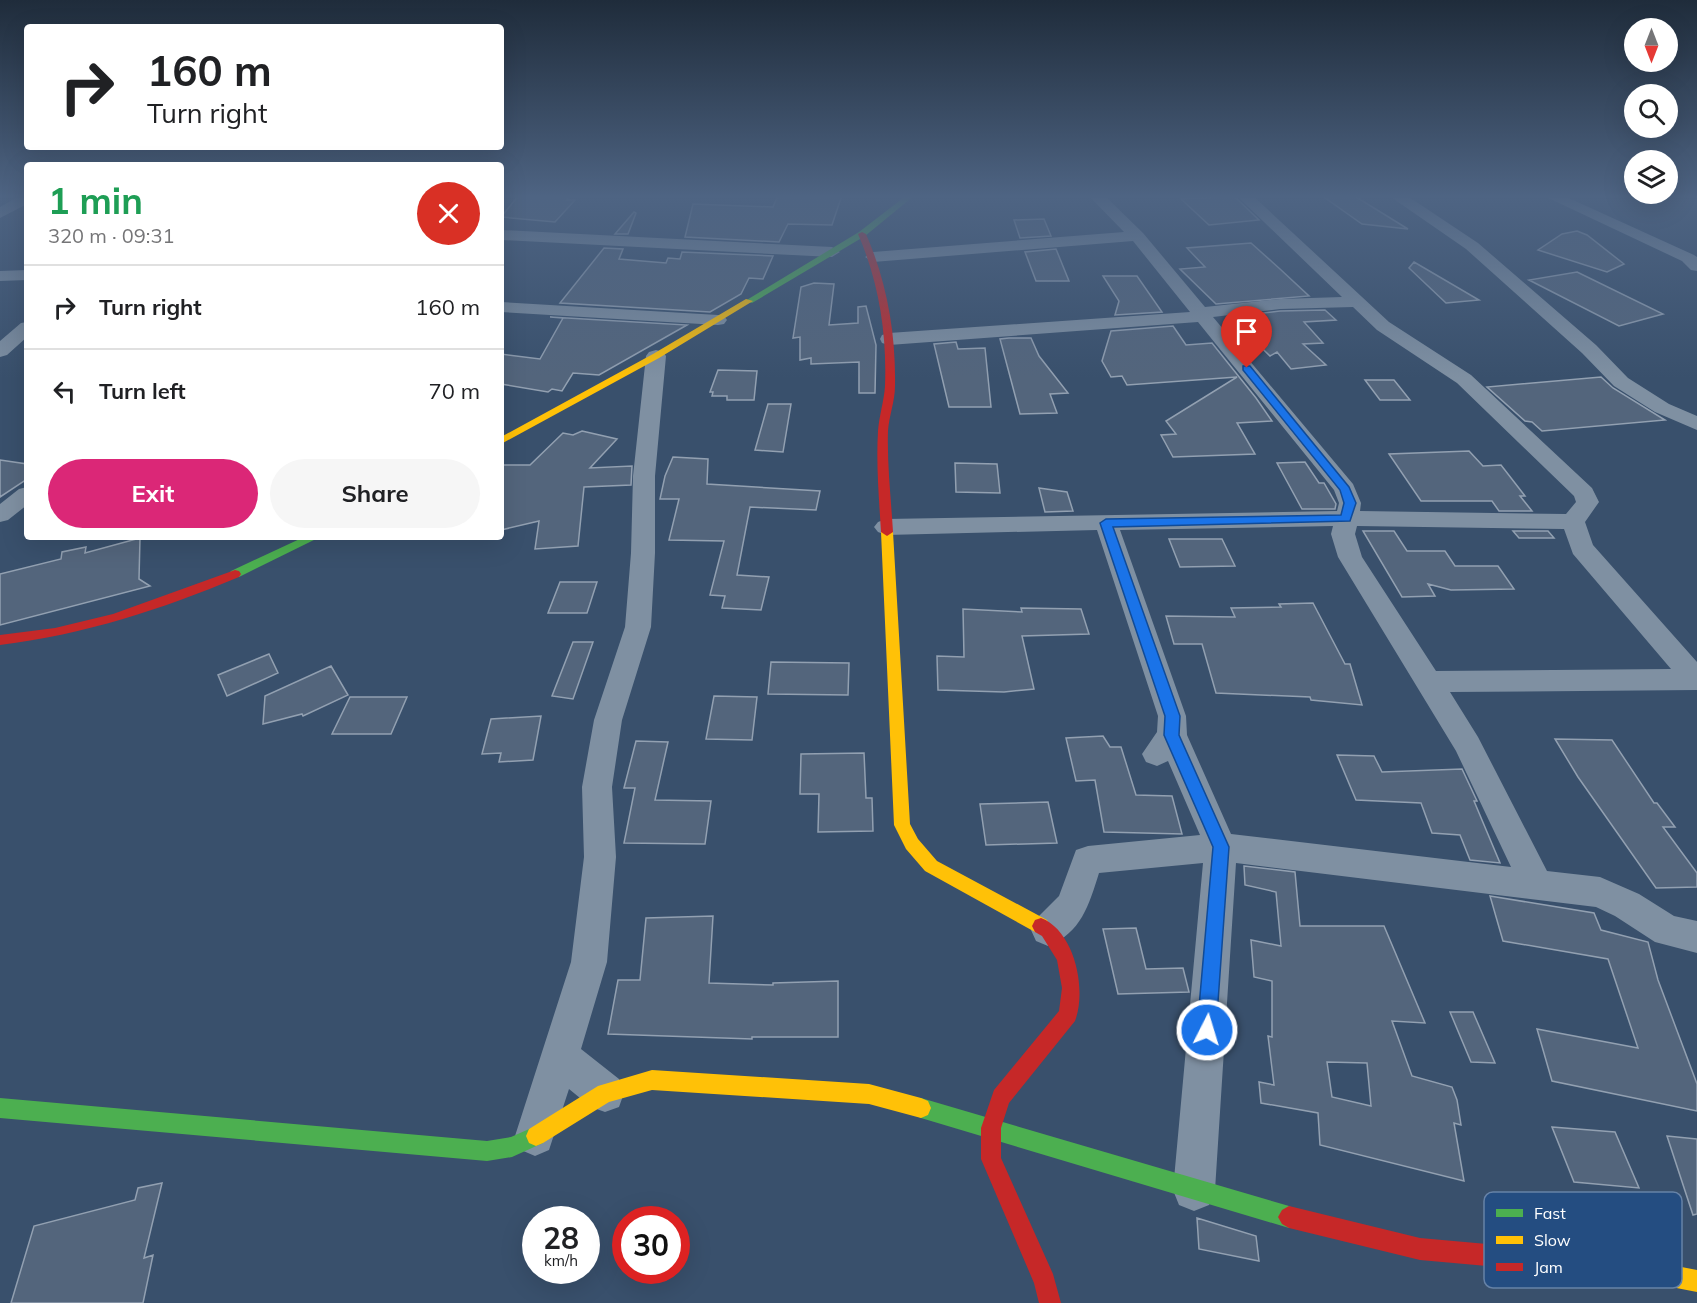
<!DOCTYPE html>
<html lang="en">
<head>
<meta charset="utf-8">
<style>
  body { margin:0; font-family:Mulish,sans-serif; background:#f6f6f6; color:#202124; height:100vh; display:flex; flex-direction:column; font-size:22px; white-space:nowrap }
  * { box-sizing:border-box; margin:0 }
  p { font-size:20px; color:#757577 }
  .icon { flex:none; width:33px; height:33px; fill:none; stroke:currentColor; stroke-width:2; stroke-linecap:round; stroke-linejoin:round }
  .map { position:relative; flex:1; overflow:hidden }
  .panel { position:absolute; left:24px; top:162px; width:480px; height:378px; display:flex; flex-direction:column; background:#fff; border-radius:6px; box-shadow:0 6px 24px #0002 }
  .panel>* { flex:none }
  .hud { position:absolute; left:24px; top:24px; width:480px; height:126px; border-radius:6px; box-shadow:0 6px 24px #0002; background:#fff; color:#202124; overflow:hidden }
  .needle { width:39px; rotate:180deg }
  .controls { position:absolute; left:1624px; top:18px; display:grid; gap:12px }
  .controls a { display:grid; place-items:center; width:54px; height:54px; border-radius:50%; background:#fff; box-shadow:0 6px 24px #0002; font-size:30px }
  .speed { position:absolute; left:522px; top:1206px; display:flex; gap:12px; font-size:30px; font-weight:700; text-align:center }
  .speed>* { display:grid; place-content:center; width:78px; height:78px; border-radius:50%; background:#fff; box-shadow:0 6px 24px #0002; line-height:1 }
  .speed small { font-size:15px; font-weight:400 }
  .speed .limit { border:9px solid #d22; background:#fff; color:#111 }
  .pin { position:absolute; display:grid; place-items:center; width:51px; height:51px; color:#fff; margin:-62px -26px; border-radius:50% 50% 50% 0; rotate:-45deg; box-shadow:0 0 6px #0007 }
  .pin .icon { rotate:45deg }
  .me { position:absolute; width:66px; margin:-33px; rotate:5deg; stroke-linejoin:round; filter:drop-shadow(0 0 4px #0008) }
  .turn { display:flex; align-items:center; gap:21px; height:126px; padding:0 24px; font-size:27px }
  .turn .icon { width:78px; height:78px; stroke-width:2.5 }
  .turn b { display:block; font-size:42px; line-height:51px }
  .round { display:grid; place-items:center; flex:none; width:63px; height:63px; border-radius:32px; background:#f6f6f6 }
  .summary { display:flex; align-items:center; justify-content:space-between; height:102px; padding:0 24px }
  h1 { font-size:36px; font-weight:700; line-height:45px; color:#1e9e55 }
  .button { display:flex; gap:12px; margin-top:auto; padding:12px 24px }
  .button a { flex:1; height:69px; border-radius:36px; background:#db2777; color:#fff; font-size:24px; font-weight:700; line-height:69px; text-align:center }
  .button a+a { background:#f6f6f6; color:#202124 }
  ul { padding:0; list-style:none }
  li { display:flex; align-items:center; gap:18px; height:84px; padding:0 24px; border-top:2px solid #e0e0e0 }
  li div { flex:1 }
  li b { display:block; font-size:22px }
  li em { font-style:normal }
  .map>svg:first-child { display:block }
  .building { fill:#53657c; stroke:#92a0b1; stroke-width:1.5; fill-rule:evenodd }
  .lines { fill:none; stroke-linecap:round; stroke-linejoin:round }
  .street { fill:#7f90a2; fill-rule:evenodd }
  .fast { fill:#4caf50; fill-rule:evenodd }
  .slow { fill:#ffc107; fill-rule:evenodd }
  .jam { fill:#c62828; fill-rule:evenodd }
  .route { fill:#1a73e8; stroke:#114b97; stroke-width:1.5 }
  .key { fill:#244d81; stroke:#6682a7; stroke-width:1.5 }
  .key-label { font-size:16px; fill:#fff }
</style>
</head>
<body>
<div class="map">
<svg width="1697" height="1303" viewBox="0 0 1697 1303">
  <rect width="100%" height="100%" fill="#39506c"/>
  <!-- building -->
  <path class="building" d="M519 195H571L567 200H575L555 222 501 217Z
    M778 195H842L832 225 788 224 779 242 685 237 693 204 773 207Z
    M1321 195H1353L1408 229 1362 224Z
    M1234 196 1259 220 1209 225 1181 199Z
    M634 212 636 213 628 234H615Z
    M1044 219 1051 236 1020 238 1014 220Z
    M1577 231 1587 235 1624 264 1607 272 1538 250 1562 234Z
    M1251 243 1280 269 1309 296 1216 304 1180 269 1205 267 1187 248Z
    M604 248 623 249 619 259 666 263 668 258 680 259 682 252 773 256 763 279 749 278 741 294 710 312 560 303Z
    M1056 249 1069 281H1036L1025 252Z
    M1414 262 1479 300 1446 303 1409 268Z
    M1577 272 1663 314 1619 326 1529 280Z
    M1103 276H1137L1162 312 1115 315 1119 301Z
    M814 283 834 284 829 325 858 323V307L866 306 876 345 875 393H859V362L811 364V358L800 360V337L793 338 801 287Z
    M1325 310 1336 320 1304 322 1323 343 1303 344 1326 365 1291 369 1277 352 1270 356 1230 317 1280 311Z
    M550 317 687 325 599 375 573 373 562 391 552 389 548 392 501 384V354L540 359 563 318Z
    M1173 326 1186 345 1212 343 1256 398 1272 421 1237 423 1255 454 1173 457 1161 435 1176 434 1166 421 1237 377 1127 385 1122 376 1111 377 1102 361 1111 331Z
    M1009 338H1031L1039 356 1068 393 1050 394 1057 413 1020 414 1000 339Z
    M956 342 958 349 985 348 991 407H949L934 344Z
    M718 370 757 371 754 400H727V396H712L713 392H710Z
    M1601 377 1613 388 1665 420 1542 431 1532 422 1525 421 1487 387Z
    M1365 380H1394L1410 400H1380Z
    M768 404H791L783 452 755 450Z
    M582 431 617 439 590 468 632 466 631 485 584 487 578 546 535 549 539 521 501 530V465H530L563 433 573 435Z
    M1469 451 1483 466 1501 465 1525 496H1520L1532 511H1499L1492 501H1421L1389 454Z
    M673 457 708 459 707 484 820 491 816 510 750 507 737 575 769 577 761 610 722 608 725 596 710 595 724 541 669 540 679 499H660L665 476Z
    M0 460 27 464V479L0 497Z
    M1305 462 1319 483H1324L1336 504 1335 509H1302L1277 463Z
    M955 463 997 464 1000 493 956 492Z
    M1039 488 1067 492 1073 511 1045 512Z
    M1363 531H1394L1407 551H1445L1455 566H1498L1514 589 1451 590 1428 584 1435 596 1402 597Z
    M1513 531H1548L1554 538H1519Z
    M140 538 139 579 150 586 0 625V574L61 559 62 552 86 547 85 553Z
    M1169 539H1222L1235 566 1180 567Z
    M560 582H597L587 613H548Z
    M1313 603 1345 664H1350L1362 705 1311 700 1310 697 1216 693 1202 644H1174L1166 616 1235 617 1231 608 1281 607 1279 604Z
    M1021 608 1081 609 1089 634 1022 636 1034 689 1004 692 938 690 937 656 964 657 963 609 1022 612Z
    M573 642H593L573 699 552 696Z
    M269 654 278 673 227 696 218 675Z
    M771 662 849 663 848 695 768 694Z
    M331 666 348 695 303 716 302 714 263 724 265 696Z
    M714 696 757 697 752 740 706 739Z
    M350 697H407L391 734H332Z
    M541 716 533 760 499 762 501 753 482 754 491 719Z
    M1103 736 1110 747H1121L1136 795 1172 796 1182 834 1104 832 1095 780 1076 781 1066 738Z
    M1555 739 1612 740 1654 803H1657L1675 827H1663L1697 873V887L1656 888 1578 777Z
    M636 741 668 742 655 800 711 801 705 844 624 843 635 788H624Z
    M864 753 866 798H872L873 831 818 832 819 794H800L801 754Z
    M1337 755 1374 756 1382 772 1462 769 1477 801H1474L1500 863 1470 860 1460 835 1432 833 1421 803 1356 800Z
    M1048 802 1057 843 986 845 980 804Z
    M1244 866 1295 872 1300 926H1384L1425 1023 1392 1021 1412 1076 1452 1087 1457 1100 1461 1125 1454 1123 1464 1181 1320 1145 1318 1113 1261 1103 1259 1082 1274 1085 1268 1036 1272 1037V981L1254 977 1251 940 1281 946 1276 892 1245 885ZM1327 1062 1367 1063 1371 1106 1332 1097Z
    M1490 896 1594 913 1601 930 1648 942 1658 980 1697 1084V1111L1552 1081 1537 1029 1638 1048 1608 959 1503 941Z
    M713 916 709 983 773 985V983L838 981V1037H752V1039L608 1034 618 980H640L646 918Z
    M1136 928 1146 969 1183 968 1189 992 1118 994 1103 929Z
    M1450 1012H1473L1495 1063 1471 1062Z
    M1552 1127 1615 1132 1639 1188 1574 1182Z
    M1667 1136 1697 1139V1214L1693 1215Z
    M162 1183 144 1258 153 1255 143 1303H11L34 1226 135 1200 138 1188Z
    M1197 1218 1256 1236 1259 1261 1199 1249Z"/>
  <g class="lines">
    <!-- street -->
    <path class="street" d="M21 195H27V204L0 218V207Z
      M1088 195H1104L1143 233 1205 307 1280 299 1342 297 1236 195H1252L1389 322 1471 375 1592 488 1599 502 1585 522 1593 545 1697 662V690L1450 692 1478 737 1547 871 1600 877 1639 894 1674 916 1697 921V953L1655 942 1615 916 1596 907 1236 863 1215 1190 1209 1205 1194 1211 1179 1205 1173 1190 1203 863 1099 873C1089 905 1081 933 1048 946L1036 941 1031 930 1036 919 1059 896 1076 850 1088 846 1200 835 1168 761 1157 766 1146 762 1142 754 1157 732 1158 716 1097 530 886 535 878 532 874 527 878 522 886 519 1337 511 1339 503 1334 490 1198 322 889 345 882 343 880 339 882 335 889 333 1190 312 1133 241 873 262 865 257 873 252 1124 232ZM1353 307 1377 330 1457 383 1574 496 1576 502 1566 514 1360 511 1361 503 1353 484 1213 317 1280 309ZM1333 526 1331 534 1338 557 1456 751 1511 867 1231 834 1187 735 1186 716 1120 530ZM1357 526 1564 529 1573 554 1671 669 1436 671 1362 557 1355 534Z
      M1388 195H1406L1478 243 1596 345 1628 378 1669 404 1697 416V430L1655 412 1614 386 1582 353 1466 249Z
      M1542 195H1562L1694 255 1697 257V271L1691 270 1682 261Z
      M501 230 832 247 840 252 832 257 501 240Z
      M27 270V280L0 281V271Z
      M501 302 718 315 724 316 727 320 724 324 718 325 501 312Z
      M27 322V337L7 355 0 357V341L21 323Z
      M656 350 663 352 666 356 655 476V553L651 627 622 720 612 787 616 857 607 962 581 1049 619 1079 624 1093 619 1107 605 1112 591 1107 569 1089 549 1150 535 1156 521 1150 515 1136 571 962 584 857 582 787 594 720 625 627 631 553 633 476 646 356 649 352Z
      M27 487V505L8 520 0 522V504L19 489Z"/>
    <!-- fast -->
    <path class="fast" d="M907 195H915L865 236 752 303 745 301 859 232Z
      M304 537H320L239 577H231L229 574 231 571Z
      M0 1098 487 1141 511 1137 536 1126 543 1129 546 1136 543 1143 512 1157 487 1161 0 1118Z
      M921 1098 1289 1206 1296 1210 1300 1217 1296 1224 1289 1228 921 1118 914 1115 911 1108 914 1101Z"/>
    <!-- slow -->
    <path class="slow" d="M746 299 753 301 659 358 501 444V437L653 354Z
      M887 528 893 532 910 824 918 839 937 861 1047 920 1050 926 1047 932 1041 934 1035 932 925 871 906 849 894 825 881 532Z
      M652 1070 869 1084 921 1098 928 1101 931 1108 928 1115 921 1118 869 1104 652 1090 609 1102 543 1143 536 1146 529 1143 526 1136 529 1129 598 1086Z
      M1576 1252 1630 1257 1697 1270V1292L1630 1279 1576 1274 1568 1271 1565 1263 1568 1255Z"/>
    <!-- jam -->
    <path class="jam" d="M862 232 866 234C887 282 896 334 895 386 895 401 889 416 888 431 887 465 891 498 893 532L887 536 881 532C879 498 876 465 878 431 879 416 884 401 885 386 887 334 879 282 858 234Z
      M235 570 239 571 241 574 239 577C160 610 86 634 0 645V635L55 628 113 614Z
      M1041 918C1075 931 1087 990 1075 1021L1009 1103 1001 1128V1158L1053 1274 1061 1303H1039L1034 1283 981 1159V1128L994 1090 1059 1011 1062 988 1057 960 1042 936 1035 932 1032 926 1035 920Z
      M1289 1206 1420 1238 1576 1252 1584 1255 1587 1263 1584 1271 1576 1274 1420 1260 1289 1228 1282 1224 1278 1217 1282 1210Z"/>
  </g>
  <!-- sky -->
  <linearGradient id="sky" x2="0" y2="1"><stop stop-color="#1f2c3b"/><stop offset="0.52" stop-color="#4e6483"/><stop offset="1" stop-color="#4e6483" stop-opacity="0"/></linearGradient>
  <rect width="1697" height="378" fill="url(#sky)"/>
  <!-- route -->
  <path class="route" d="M1243 366H1250L1349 487 1356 503 1350 521 1113 527 1180 716 1179 735 1229 847 1216 1030 1213 1036 1207 1039 1200 1036 1197 1030 1213 847 1164 735 1165 716 1100 523 1106 519 1341 515 1344 503 1340 490 1243 370Z"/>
  <!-- legend -->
  <rect x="1484" y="1192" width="198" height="96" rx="9" class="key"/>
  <rect x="1496" y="1209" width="27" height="8" fill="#4caf50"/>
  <rect x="1496" y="1236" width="27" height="8" fill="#ffc107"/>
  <rect x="1496" y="1263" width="27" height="8" fill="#c62828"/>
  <g class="key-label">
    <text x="1534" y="1219">Fast</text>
    <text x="1534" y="1246">Slow</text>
    <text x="1534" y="1273">Jam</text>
  </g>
</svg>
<div class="controls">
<a><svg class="needle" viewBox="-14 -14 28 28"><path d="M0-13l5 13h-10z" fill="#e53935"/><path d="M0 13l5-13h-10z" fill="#757577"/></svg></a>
<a><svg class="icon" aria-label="search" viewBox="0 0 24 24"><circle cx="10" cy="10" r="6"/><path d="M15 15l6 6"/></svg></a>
<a><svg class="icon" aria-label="layers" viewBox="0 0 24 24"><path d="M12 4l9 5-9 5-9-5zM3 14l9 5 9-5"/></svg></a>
</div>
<div class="speed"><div>28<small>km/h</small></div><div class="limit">30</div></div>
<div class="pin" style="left:1247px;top:368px;background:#d93025"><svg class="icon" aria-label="arrive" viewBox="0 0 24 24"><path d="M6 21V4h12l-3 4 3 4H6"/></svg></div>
<svg class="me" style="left:1207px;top:1030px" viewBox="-20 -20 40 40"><circle r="17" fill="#1a73e8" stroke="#fff" stroke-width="3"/><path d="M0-11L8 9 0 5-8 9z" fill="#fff"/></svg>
<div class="hud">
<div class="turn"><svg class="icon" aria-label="right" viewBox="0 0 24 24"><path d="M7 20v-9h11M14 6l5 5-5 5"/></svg><div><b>160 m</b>Turn right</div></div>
</div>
<section class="panel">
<div class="summary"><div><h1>1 min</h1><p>320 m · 09:31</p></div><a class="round" style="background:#d93025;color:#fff"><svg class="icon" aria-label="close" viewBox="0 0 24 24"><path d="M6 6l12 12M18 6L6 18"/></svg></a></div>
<ul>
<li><svg class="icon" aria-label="right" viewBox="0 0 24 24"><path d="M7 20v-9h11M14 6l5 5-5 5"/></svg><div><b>Turn right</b></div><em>160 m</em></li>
<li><svg class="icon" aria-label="left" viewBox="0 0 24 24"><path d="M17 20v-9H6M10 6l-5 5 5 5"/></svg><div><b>Turn left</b></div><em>70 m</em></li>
</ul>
<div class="button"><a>Exit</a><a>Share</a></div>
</section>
</div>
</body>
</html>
